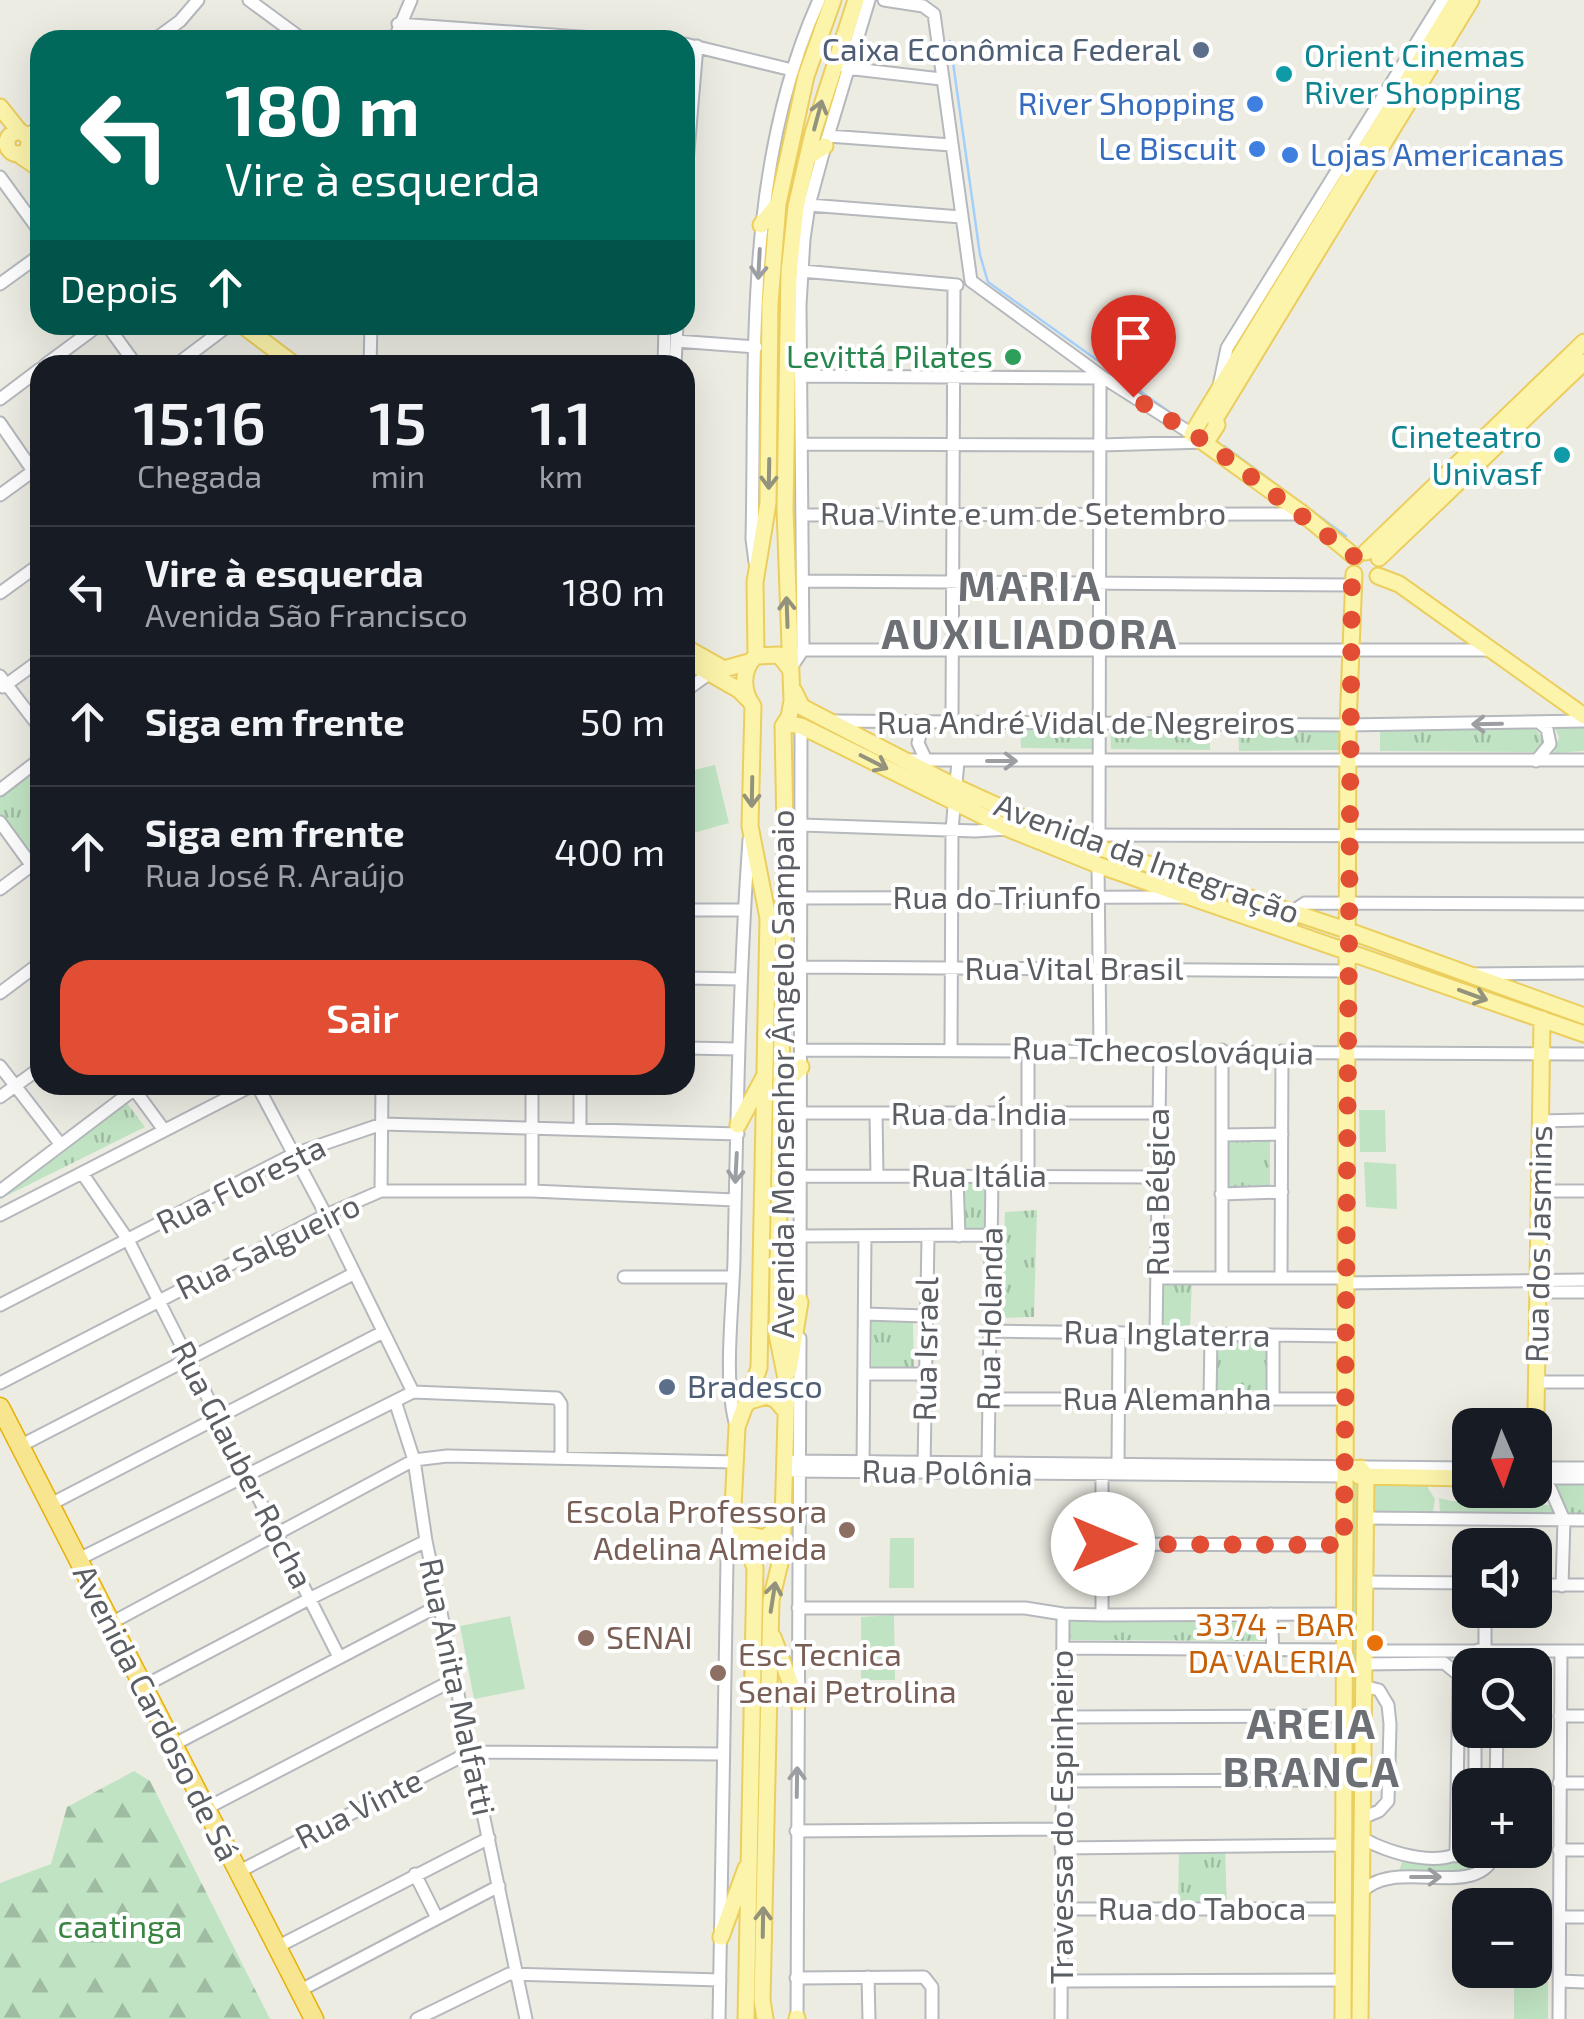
<!DOCTYPE html>
<html lang="pt">
<head>
<meta charset="utf-8">
<style>
  body { margin:0; font-family:"Exo 2",sans-serif; background:#242831; color:#f1f3f6; height:100vh; display:flex; flex-direction:column; font-size:38px; white-space:nowrap }
  * { box-sizing:border-box; margin:0 }
  p { font-size:32px; color:#9ea1a6 }
  .icon { flex:none; width:55px; height:55px; fill:none; stroke:currentColor; stroke-width:2; stroke-linecap:round; stroke-linejoin:round }
  .map { position:relative; flex:1; overflow:hidden }
  .drawer { position:absolute; left:30px; top:355px; width:665px; height:740px; display:flex; flex-direction:column; background:#171b24; border-radius:30px; box-shadow:0 10px 40px #0002 }
  .drawer>* { flex:none }
  .guide { position:absolute; left:30px; top:30px; width:665px; height:305px; border-radius:30px; box-shadow:0 10px 40px #0002; background:#00695c; color:#fff; overflow:hidden }
  .needle { width:65px; rotate:178deg }
  .tools { position:absolute; left:1452px; top:1408px; display:grid; gap:20px }
  .tools a { display:grid; place-items:center; width:100px; height:100px; border-radius:20px; background:#171b24; box-shadow:0 10px 40px #0002; font-size:50px }
  .pin { position:absolute; display:grid; place-items:center; width:85px; height:85px; color:#fff; margin:-102px -42px; border-radius:50% 50% 50% 0; rotate:-45deg; box-shadow:0 0 10px #0007 }
  .pin .icon { rotate:45deg }
  .me { position:absolute; width:110px; margin:-55px; rotate:90deg; stroke-linejoin:round; filter:drop-shadow(0 0 8px #0008) }
  .turn { display:flex; align-items:center; gap:35px; height:210px; padding:0 30px; font-size:45px }
  .turn .icon { width:130px; height:130px; stroke-width:2.5 }
  .turn b { display:block; font-size:70px; line-height:85px }
  .then { display:flex; align-items:center; height:95px; padding:0 30px; background:#0003; gap:20px; font-size:38px }
  .eta { display:flex; justify-content:space-evenly; align-items:center; height:170px; text-align:center }
  .eta b { font-size:60px; font-weight:600; line-height:70px }
  .action { display:flex; gap:20px; margin-top:auto; padding:20px 30px }
  .action a { flex:1; height:115px; border-radius:30px; background:#e24e34; color:#fff; font-size:40px; font-weight:600; line-height:115px; text-align:center }
  ul { padding:0; list-style:none }
  li { display:flex; align-items:center; gap:30px; height:130px; padding:0 30px; border-top:2px solid #363941 }
  li div { flex:1 }
  li b { display:block; font-size:38px }
  li em { font-style:normal }
  .map>svg:first-child { display:block }
  .green { fill:#c0e4c3 }
  .forest { fill:url(#forest-firs) }
  .park { fill:url(#park-tufts) }
  .lines { fill:none; stroke-linecap:round; stroke-linejoin:round }
  .stream { stroke:#a5cffb; stroke-width:2.5 }
  .minor-casing { stroke:#b5b8bd; stroke-width:15 }
  .major-casing { stroke:#ebce5e; stroke-width:19 }
  .highway-casing { stroke:#e7b109; stroke-width:21 }
  .minor { stroke:#fff; stroke-width:11 }
  .major { stroke:#fcf4aa; stroke-width:15 }
  .highway { stroke:#f8e58f; stroke-width:18 }
  .oneway { stroke:#93927c }
  .oneway2 { stroke:#9d9ea1 }
  .route { stroke:#e24e34; stroke-width:18; stroke-dasharray:0 32.4 }
  .service-dot { fill:#5c6f8a; stroke:#fff; stroke-width:4 }
  .culture-dot { fill:#0f9aa8; stroke:#fff; stroke-width:4 }
  .shop-dot { fill:#3f7fe0; stroke:#fff; stroke-width:4 }
  .leisure-dot { fill:#2e9e5b; stroke:#fff; stroke-width:4 }
  .education-dot { fill:#8d6e63; stroke:#fff; stroke-width:4 }
  .food-dot { fill:#e8710a; stroke:#fff; stroke-width:4 }
  .labels { text-anchor:middle; stroke-width:8; stroke-linejoin:round; paint-order:stroke }
  .service-label { font-size:32px; fill:#4e5e75; stroke:#fff; text-anchor:end }
  .culture-label { font-size:32px; fill:#0d838f; stroke:#fff; text-anchor:start }
  .shop-label { font-size:32px; fill:#366cbe; stroke:#fff; text-anchor:end }
  .leisure-label { font-size:32px; fill:#27864d; stroke:#fff; text-anchor:end }
  .street-label { font-size:32px; fill:#5b5e63; stroke:#fff }
  .education-label { font-size:32px; fill:#785e54; stroke:#fff; text-anchor:start }
  .food-label { font-size:32px; fill:#c56008; stroke:#fff; text-anchor:end }
  .park-label { font-size:32px; fill:#398542; stroke:#fff }
  .district-label { font-size:42px; font-weight:bold; letter-spacing:2.5px; fill:#6c7075; stroke:#fff }
</style>
</head>
<body>
<div class="map">
<svg width="1584" height="2019" viewBox="0 0 1584 2019">
  <defs>
    <pattern id="forest-firs" width="22" height="20" patternUnits="userSpaceOnUse" patternTransform="scale(2.5)"><rect width="22" height="20" fill="#c0e4c3"/><path d="M5 1l3.5 6h-7zM16 11l3.5 6h-7z" fill="#9fbca2"/></pattern>
    <pattern id="park-tufts" width="24" height="20" patternUnits="userSpaceOnUse" patternTransform="scale(2.5)"><rect width="24" height="20" fill="#c0e4c3"/><path d="M3 7l-1-3M5 7V3M7 7l1-3M15 17l-1-3M17 17v-4M19 17l1-3" fill="none" stroke="#9fbca2"/></pattern>
  </defs>
  <rect width="100%" height="100%" fill="#edece3"/>
  <!-- green -->
  <path class="green" d="M715 765 729 823 693 833 685 799V772Z
    M1359 1110H1385L1386 1152H1360Z
    M1364 1162 1396 1164 1397 1209 1366 1207Z
    M1371 1479 1423 1480 1435 1499 1433 1512 1370 1513Z
    M1349 1482 1359 1484 1357 1746 1347 1747Z
    M1439 1498 1452 1501 1552 1505 1553 1514 1440 1513Z
    M890 1538H914V1588H889Z
    M894 1615 895 1680H861V1617Z
    M510 1616 525 1689 474 1699 460 1626Z
    M1347 1761H1358L1356 2019H1346Z
    M1472 1850H1492L1480 1868 1459 1873 1398 1874 1403 1859 1454 1862Z
    M1514 1971H1548V2019H1514Z"/>
  <!-- forest -->
  <path class="forest" d="M134 1771 150 1781 270 2019H0V1883L51 1864 67 1807Z"/>
  <!-- park -->
  <path class="park" d="M1093 722 1092 749 1021 748 1020 724Z
    M1210 723V750L1111 749 1110 725Z
    M1238 724 1344 725 1342 750 1239 751Z
    M1380 724 1532 725 1543 738 1541 747 1533 752 1380 751Z
    M1584 725V751L1554 753 1559 737 1554 726Z
    M40 761V845L23 856 0 823V788Z
    M126 1102 145 1127 0 1199V1193Z
    M1270 1140V1189H1222L1221 1141Z
    M954 1177 989 1179 988 1228H954Z
    M1037 1210 1034 1317 1001 1318 1005 1212Z
    M1162 1279H1192L1190 1330 1161 1329Z
    M872 1320 913 1322 914 1370 872 1372Z
    M1212 1337 1271 1338V1390L1213 1391Z
    M1584 1481V1517H1567L1547 1482Z
    M1067 1615 1268 1616V1641L1070 1640Z
    M1225 1849 1227 1904H1178L1179 1850Z"/>
  <g class="lines">
    <!-- stream -->
    <path class="stream" d="M950 41 980 255 988 282 1175 416
      M1224 446 1346 536"/>
    <!-- minor casing -->
    <g class="minor-casing">
      <path id="minor" d="M249 0 302 39
        M884 0 923 6 934 14 971 281
        M398 24 622 40
        M154 40 180 21 198 0
        M394 40 411 0
        M685 44 792 70
        M846 68 941 79
        M26 136 40 126
        M828 136 951 145
        M0 177 40 232
        M685 186 697 46
        M809 205 961 217
        M802 271 957 285
        M971 281 1104 378 1192 434
        M0 284 40 255
        M107 325 136 365
        M676 341 756 347
        M45 365 99 325
        M176 365 229 325
        M370 365 371 325
        M664 365 665 325
        M675 365 677 325
        M800 376 1104 378
        M1219 386 1227 348 1443 0
        M0 399 40 369
        M0 423 40 481
        M802 444 1100 445 1206 442
        M0 495 40 466
        M803 515 1303 514
        M755 562 752 539C756 359 743 168 819 0
        M803 581 1352 585
        M0 593 40 564
        M803 650H1489
        M790 669 803 650 800 305 804 239 809 205 825 146 869 0
        M0 676 40 728
        M3 687 40 660
        M685 691 710 673
        M952 720 954 286
        M833 721 1348 725 1584 721
        M923 722 918 743 926 760
        M909 760H1584
        M1536 761 1550 744 1547 729 1540 723
        M0 790 40 759
        M0 822 40 877
        M802 825 975 831 1008 829
        M1099 833 1100 378
        M1068 835 1584 836
        M1098 865 1100 1050
        M0 889 40 859
        M803 898 1184 897
        M685 910H744
        M1290 929 1296 909 1305 903 1584 904
        M802 967 1347 971
        M1473 974 1584 973
        M685 978 741 979
        M0 993 40 963
        M685 1048 739 1049
        M951 1049 952 830 958 761
        M801 1050 1584 1054
        M0 1066 61 1145
        M131 1085 164 1130
        M257 1085 326 1215 413 1392
        M532 1085V1191
        M580 1085V1129
        M0 1097 40 1068
        M801 1113H1157
        M876 1114 877 1176
        M1541 1121 1584 1120
        M1222 1135 1282 1134
        M82 1173 128 1240 339 1657
        M801 1176 1157 1177
        M1028 1176V1050
        M957 1177 959 1236
        M0 1191 140 1085
        M381 1191 382 1085
        M1540 1191H1584
        M1221 1194 1282 1192
        M0 1215 253 1085
        M801 1236 992 1235
        M624 1277H733
        M1222 1277V1050
        M1157 1278H1344
        M1281 1278 1282 1051
        M1344 1283 1584 1280
        M1539 1292H1584
        M0 1305 294 1154 382 1124 738 1134
        M800 1310 801 726
        M865 1314 925 1316
        M989 1331 1344 1336
        M1156 1335 1160 1050
        M1273 1336V1398
        M865 1374H925
        M1538 1382H1584
        M0 1383 326 1215 381 1191H532L735 1200
        M989 1399H1345
        M1210 1399 1211 1336
        M395 1401 414 1460 426 1541 526 2019
        M736 1426C723 1380 733 1307 734 1259 737 1119 739 979 749 840
        M20 1446 353 1274
        M794 1461 1470 1468
        M1118 1463 1119 1334
        M863 1467 865 1236
        M924 1468 928 1237
        M988 1468 992 1177
        M1535 1468H1584
        M793 1471 1345 1476
        M1102 1475V1615
        M1537 1478H1584
        M1550 1488 1564 1520 1562 1586
        M49 1505 381 1333
        M1365 1518 1584 1520
        M1103 1544 1344 1545
        M77 1560 413 1392 557 1398 561 1404V1458
        M1364 1582 1470 1583
        M1535 1585H1584
        M798 1608H1025L1063 1614 1102 1615 1344 1614
        M1485 1610V1650
        M1271 1614 1273 1650
        M111 1623 414 1460 447 1456 736 1462
        M1063 1648 1345 1650
        M1478 1650 1482 1665
        M1363 1651H1584
        M1364 1664 1444 1663 1459 1675 1456 1856
        M144 1686 311 1598 426 1541
        M1560 1716H1584
        M1062 1717 1343 1716
        M173 1745 440 1605
        M1062 1781 1343 1780
        M1559 1783H1584
        M1475 1785V1730
        M1496 1785 1497 1730
        M205 1809 455 1679
        M1362 1818 1379 1811 1388 1801 1390 1724 1388 1705 1379 1690 1363 1686
        M796 1831 1061 1829
        M1362 1838C1388 1853 1447 1872 1470 1844
        M1061 1848 1344 1845
        M1559 1850H1584
        M238 1872 470 1752 722 1754
        M415 1874 437 1918
        M1361 1893C1394 1854 1482 1905 1496 1850
        M1062 1909H1343
        M1560 1917H1584
        M277 1947 489 1838
        M868 1977 869 2019
        M796 1978 924 1977 932 1987V2019
        M1062 1981 1343 1980
        M1560 1981 1584 1982
        M299 1991 499 1886
        M417 2019 509 1974 720 1980
        M719 2019 727 1560 729 1517 733 1508
        M797 2019 800 1338
        M1061 2019 1063 1614
        M1559 2019 1561 1651"/>
    </g>
    <!-- major casing -->
    <g class="major-casing">
      <path id="major" d="M0 107 20 132
        M7 143a11 11 0 1 1 22 0a11 11 0 1 1-22 0Z
        M18 154 40 169
        M808 157 825 146
        M761 225 778 204
        M242 325 295 365
        M1206 442 1217 425 1215 419 1471 0
        M1366 552 1584 342
        M1355 557 1303 514 1192 434 1457 0
        M1379 558 1584 362
        M1378 576 1399 584 1584 716
        M685 647 724 669 749 662
        M756 656 779 655 790 669
        M685 659 739 690 748 699
        M794 691 802 707 956 787 1061 835 1349 931 1584 1016
        M785 723 801 726 1009 829 1098 865 1584 1034
        M781 1088 801 1067
        M738 1125 765 1075
        M789 1370 800 1302
        M744 1406 750 1401 767 1396 776 1400 786 1412
        M1360 1468 1366 1476 1360 2019
        M1359 1476 1470 1478
        M1535 1478 1542 1019
        M745 1534 764 1538 782 1525
        M773 1637 798 1703
        M721 1937 746 1868
        M746 2019 755 1568 733 1508 737 1427 759 1368 768 918 750 826 753 706C742 691 741 669 756 656L755 582 768 503 770 304 778 204 806 76 833 0
        M765 2019 762 2000 771 1600 782 1555 787 1384 777 1334 785 829 783 726 789 717 792 701 785 509 789 272 796 207 813 133 856 0
        M797 2019V2018
        M1343 2019 1348 725 1354 574"/>
    </g>
    <!-- highway casing -->
    <g class="highway-casing">
      <path id="highway" d="M0 1407 314 2019"/>
    </g>
    <!-- minor -->
    <use href="#minor" class="minor"/>
    <!-- major -->
    <use href="#major" class="major"/>
    <!-- highway -->
    <use href="#highway" class="highway"/>
  </g>
  <!-- one-way arrows -->
  <defs><path id="oneway-shaft" d="M-6 0H5M1.5-3L5.5 0L1.5 3" fill="none" stroke-width="1.6" stroke-linecap="round" stroke-linejoin="round" transform="scale(2.5)"/></defs>
  <g class="oneway">
    <use href="#oneway-shaft" transform="translate(818 115) rotate(-75)"/>
    <use href="#oneway-shaft" transform="translate(769 474) rotate(91)"/>
    <use href="#oneway-shaft" transform="translate(787 612) rotate(-92)"/>
    <use href="#oneway-shaft" transform="translate(874 762) rotate(27)"/>
    <use href="#oneway-shaft" transform="translate(752 792) rotate(91)"/>
    <use href="#oneway-shaft" transform="translate(1473 995) rotate(20)"/>
    <use href="#oneway-shaft" transform="translate(773 1597) rotate(-81)"/>
    <use href="#oneway-shaft" transform="translate(763 1922) rotate(-89)"/>
  </g>
  <g class="oneway2">
    <use href="#oneway-shaft" transform="translate(759 264) rotate(93)"/>
    <use href="#oneway-shaft" transform="translate(1487 724) rotate(179)"/>
    <use href="#oneway-shaft" transform="translate(1002 761)"/>
    <use href="#oneway-shaft" transform="translate(736 1168) rotate(93)"/>
    <use href="#oneway-shaft" transform="translate(797 1782) rotate(-89)"/>
    <use href="#oneway-shaft" transform="translate(1426 1877)"/>
  </g>
  <g class="lines">
    <!-- route -->
    <path class="route" d="M1103 1544 1344 1545 1352 565 1355 557 1206 442 1133 397"/>
  </g>
  <!-- markers -->
  <g class="service-dot">
    <circle cx="1201" cy="50" r="10"/>
    <circle cx="667" cy="1387" r="10"/>
  </g>
  <g class="culture-dot">
    <circle cx="1284" cy="74" r="10"/>
    <circle cx="1562" cy="455" r="10"/>
  </g>
  <g class="shop-dot">
    <circle cx="1255" cy="104" r="10"/>
    <circle cx="1257" cy="149" r="10"/>
    <circle cx="1290" cy="155" r="10"/>
  </g>
  <circle class="leisure-dot" cx="1013" cy="357" r="10"/>
  <g class="education-dot">
    <circle cx="847" cy="1530" r="10"/>
    <circle cx="586" cy="1638" r="10"/>
    <circle cx="718" cy="1673" r="10"/>
  </g>
  <circle class="food-dot" cx="1375" cy="1643" r="10"/>
  <g class="labels">
    <!-- service labels -->
    <g class="service-label">
      <text x="1181" y="61">Caixa Econômica Federal</text>
      <text x="687" y="1398" text-anchor="start">Bradesco</text>
    </g>
    <!-- culture labels -->
    <g class="culture-label">
      <text x="1304" y="67">Orient Cinemas<tspan x="1304" dy="37">River Shopping</tspan></text>
      <text x="1542" y="448" text-anchor="end">Cineteatro<tspan x="1542" dy="37">Univasf</tspan></text>
    </g>
    <!-- shop labels -->
    <g class="shop-label">
      <text x="1235" y="115">River Shopping</text>
      <text x="1237" y="160">Le Biscuit</text>
      <text x="1310" y="166" text-anchor="start">Lojas Americanas</text>
    </g>
    <!-- leisure labels -->
    <g class="leisure-label">
      <text x="993" y="368">Levittá Pilates</text>
    </g>
    <!-- street labels -->
    <g class="street-label">
      <text x="1023" y="525">Rua Vinte e um de Setembro</text>
      <text x="1086" y="734">Rua André Vidal de Negreiros</text>
      <text transform="translate(1147 859) rotate(20)" y="11">Avenida da Integração</text>
      <text x="997" y="909">Rua do Triunfo</text>
      <text x="1074" y="980">Rua Vital Brasil</text>
      <text transform="translate(1163 1051) rotate(1)" y="11">Rua Tchecoslováquia</text>
      <text transform="translate(783 1074) rotate(-90)" y="11">Avenida Monsenhor Ângelo Sampaio</text>
      <text x="979" y="1125">Rua da Índia</text>
      <text x="979" y="1187">Rua Itália</text>
      <text transform="translate(241 1185) rotate(-26)" y="11">Rua Floresta</text>
      <text transform="translate(1158 1192) rotate(-90)" y="11">Rua Bélgica</text>
      <text transform="translate(1539 1244) rotate(-89)" y="11">Rua dos Jasmins</text>
      <text transform="translate(268 1247) rotate(-26)" y="11">Rua Salgueiro</text>
      <text transform="translate(990 1319) rotate(-89)" y="11">Rua Holanda</text>
      <text transform="translate(1167 1334) rotate(1)" y="11">Rua Inglaterra</text>
      <text transform="translate(926 1349) rotate(-89)" y="11">Rua Israel</text>
      <text x="1167" y="1410">Rua Alemanha</text>
      <text transform="translate(242 1465) rotate(63)" y="11">Rua Glauber Rocha</text>
      <text transform="translate(947 1473) rotate(1)" y="11">Rua Polônia</text>
      <text transform="translate(457 1687) rotate(78)" y="11">Rua Anita Malfatti</text>
      <text transform="translate(156 1713) rotate(63)" y="11">Avenida Cardoso de Sá</text>
      <text transform="translate(359 1809) rotate(-27)" y="11">Rua Vinte</text>
      <text transform="translate(1062 1817) rotate(-90)" y="11">Travessa do Espinheiro</text>
      <text x="1202" y="1920">Rua do Taboca</text>
    </g>
    <!-- education labels -->
    <g class="education-label">
      <text x="827" y="1523" text-anchor="end">Escola Professora<tspan x="827" dy="37">Adelina Almeida</tspan></text>
      <text x="606" y="1649">SENAI</text>
      <text x="738" y="1666">Esc Tecnica<tspan x="738" dy="37">Senai Petrolina</tspan></text>
    </g>
    <!-- food labels -->
    <g class="food-label">
      <text x="1355" y="1636">3374 - BAR<tspan x="1355" dy="37">DA VALERIA</tspan></text>
    </g>
    <!-- park labels -->
    <g class="park-label">
      <text x="120" y="1938">caatinga</text>
    </g>
    <!-- district labels -->
    <g class="district-label">
      <text x="1030" y="601">MARIA<tspan x="1030" dy="48">AUXILIADORA</tspan></text>
      <text x="1312" y="1739">AREIA<tspan x="1312" dy="48">BRANCA</tspan></text>
    </g>
  </g>
</svg>
<div class="tools">
<a><svg class="needle" viewBox="-14 -14 28 28"><path d="M0-13l5 13h-10z" fill="#e53935"/><path d="M0 13l5-13h-10z" fill="#9ea1a6"/></svg></a>
<a><svg class="icon" aria-label="sound" viewBox="0 0 24 24"><path d="M4 9h4l5-4v14l-5-4H4zM17 9q2 3 0 6"/></svg></a>
<a><svg class="icon" aria-label="search" viewBox="0 0 24 24"><circle cx="10" cy="10" r="6"/><path d="M15 15l6 6"/></svg></a>
<a>+</a>
<a>−</a>
</div>
<div class="pin" style="left:1133px;top:397px;background:#d93025"><svg class="icon" aria-label="arrive" viewBox="0 0 24 24"><path d="M6 21V4h12l-3 4 3 4H6"/></svg></div>
<svg class="me" style="left:1103px;top:1544px" viewBox="-20 -20 40 40"><circle r="19" fill="#fff"/><path d="M0-13L10 11 0 6-10 11z" fill="#e24e34"/></svg>
<div class="guide">
<div class="turn"><svg class="icon" aria-label="left" viewBox="0 0 24 24"><path d="M17 20v-9H6M10 6l-5 5 5 5"/></svg><div><b>180 m</b>Vire à esquerda</div></div>
<div class="then">Depois<svg class="icon" aria-label="ahead" viewBox="0 0 24 24"><path d="M12 20V5M6 11l6-6 6 6"/></svg></div>
</div>
<section class="drawer">
<div class="eta">
<div><b>15:16</b><p>Chegada</p></div>
<div><b>15</b><p>min</p></div>
<div><b>1.1</b><p>km</p></div>
</div>
<ul>
<li><svg class="icon" aria-label="left" viewBox="0 0 24 24"><path d="M17 20v-9H6M10 6l-5 5 5 5"/></svg><div><b>Vire à esquerda</b><p>Avenida São Francisco</p></div><em>180 m</em></li>
<li><svg class="icon" aria-label="ahead" viewBox="0 0 24 24"><path d="M12 20V5M6 11l6-6 6 6"/></svg><div><b>Siga em frente</b></div><em>50 m</em></li>
<li><svg class="icon" aria-label="ahead" viewBox="0 0 24 24"><path d="M12 20V5M6 11l6-6 6 6"/></svg><div><b>Siga em frente</b><p>Rua José R. Araújo</p></div><em>400 m</em></li>
</ul>
<div class="action"><a>Sair</a></div>
</section>
</div>
</body>
</html>
